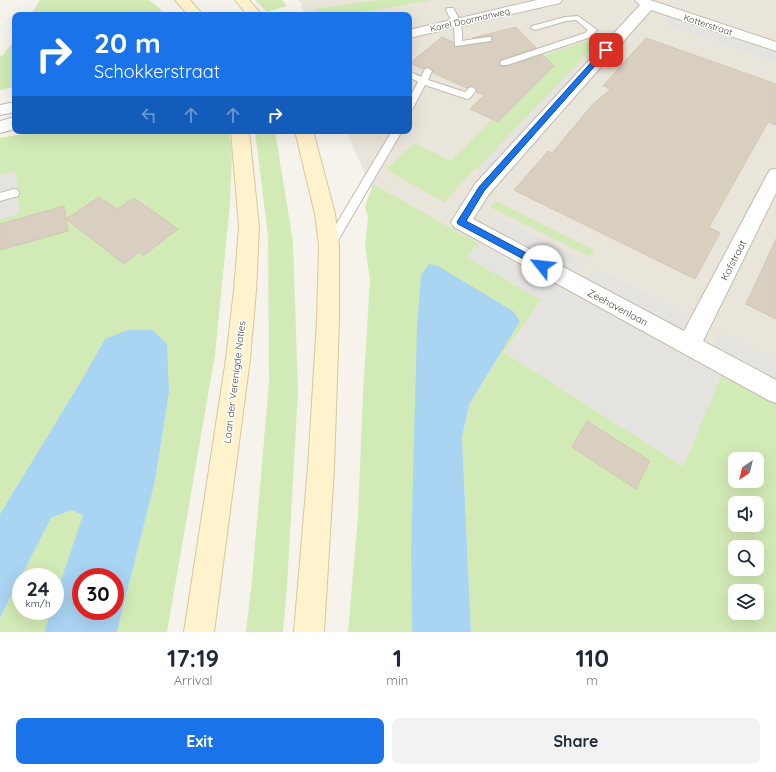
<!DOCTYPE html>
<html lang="en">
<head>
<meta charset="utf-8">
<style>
  body { margin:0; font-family:Quicksand,sans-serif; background:#f2f2f3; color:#1f2937; height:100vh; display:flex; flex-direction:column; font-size:15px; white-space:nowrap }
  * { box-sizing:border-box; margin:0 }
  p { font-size:13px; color:#747a83 }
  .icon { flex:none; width:22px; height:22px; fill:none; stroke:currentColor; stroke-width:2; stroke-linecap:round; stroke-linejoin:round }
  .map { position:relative; height:632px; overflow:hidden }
  .details { display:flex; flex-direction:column; background:#fff; flex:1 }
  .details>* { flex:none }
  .guide { position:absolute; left:12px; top:12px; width:400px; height:122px; border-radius:8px; box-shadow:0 4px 16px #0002; background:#1a73e8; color:#fff; overflow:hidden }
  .needle { width:26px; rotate:215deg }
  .controls { position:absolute; left:728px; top:452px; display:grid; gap:8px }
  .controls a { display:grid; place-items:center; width:36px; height:36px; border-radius:8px; background:#fff; box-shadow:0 4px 16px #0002; font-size:20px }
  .speed { position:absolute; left:12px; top:568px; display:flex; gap:8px; font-size:20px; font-weight:700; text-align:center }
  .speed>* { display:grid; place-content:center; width:52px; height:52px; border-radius:50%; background:#fff; box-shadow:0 4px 16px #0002; line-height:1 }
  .speed small { font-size:10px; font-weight:400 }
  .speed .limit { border:6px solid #d22; background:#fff; color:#111 }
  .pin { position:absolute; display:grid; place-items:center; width:34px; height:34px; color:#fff; margin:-17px; border-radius:8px; box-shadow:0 2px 6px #0006 }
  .me { position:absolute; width:44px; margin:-22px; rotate:299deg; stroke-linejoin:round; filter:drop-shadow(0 0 3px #0008) }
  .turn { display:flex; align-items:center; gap:14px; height:84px; padding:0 16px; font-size:18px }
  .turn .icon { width:52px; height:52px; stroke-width:2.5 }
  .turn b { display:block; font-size:28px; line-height:34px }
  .lanes { display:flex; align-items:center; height:38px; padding:0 16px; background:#0003; justify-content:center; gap:20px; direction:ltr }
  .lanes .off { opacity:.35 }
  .eta { display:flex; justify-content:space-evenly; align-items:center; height:68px; text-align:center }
  .eta b { font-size:24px; font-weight:800; line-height:28px }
  .button { display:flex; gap:8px; margin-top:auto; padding:8px 16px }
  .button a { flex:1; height:46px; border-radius:8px; background:#1a73e8; color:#fff; font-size:16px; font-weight:800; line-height:46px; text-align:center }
  .button a+a { background:#f2f2f3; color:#1f2937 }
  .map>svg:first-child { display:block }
  .residential { fill:#eae5da }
  .green { fill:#d2eab5; fill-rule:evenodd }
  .parking { fill:#e5e3e0 }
  .water { fill:#a9d4f2; fill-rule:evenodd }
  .building { fill:#d8cfc1; stroke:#d3c7b4 }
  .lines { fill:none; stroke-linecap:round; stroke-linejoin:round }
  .service-casing { stroke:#c2bbae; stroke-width:2 }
  .minor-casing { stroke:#c2bbae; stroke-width:2 }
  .tertiary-casing { stroke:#c2bbae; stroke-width:2 }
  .secondary-casing { stroke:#d6c79b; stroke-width:2 }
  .service { fill:#fff; fill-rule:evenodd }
  .minor { fill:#fff; fill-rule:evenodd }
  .tertiary { fill:#fff; fill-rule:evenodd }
  .secondary { fill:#fff3cd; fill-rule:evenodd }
  .route { fill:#1a73e8; stroke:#114b97 }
  .labels { text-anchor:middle; stroke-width:3; stroke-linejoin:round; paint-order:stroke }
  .far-street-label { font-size:9px; fill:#4b4439; stroke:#fff }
  .street-label { font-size:10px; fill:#4b4439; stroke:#fff }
</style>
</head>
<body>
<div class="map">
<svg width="776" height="632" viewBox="0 0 776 632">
  <rect width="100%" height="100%" fill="#f6f3ec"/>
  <!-- residential -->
  <path class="residential" d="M297 0H776V494L757 481V459H735V469L408 269 346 131H409V15H303L301 2Z"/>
  <!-- green -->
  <path class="green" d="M40 0H149L167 15H31Z
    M255 0H282L287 6 267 12Z
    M378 0H432L347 15H319L315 9Z
    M606 34 477 169H475L444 202 386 170 414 143 451 161 491 120 499 122 544 76 517 65Z
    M15 39V87L0 90V56L3 55Z
    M40 131H228L232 153 230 203 215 355 167 632H117L155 481 169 393 105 339 81 381 0 514V219L19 213 16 172 0 175V138Z
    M255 131H275L293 242 298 392 287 587 283 632H246L252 580 269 382 268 236Z
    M373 184 479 244 467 257 541 300 504 352 683 466 721 376 776 404V632H471L462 438 469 405 499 356 421 275 411 551 412 632H348L358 516 363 393 370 280 365 246 368 217 365 207ZM735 459H757V481H735ZM735 503H757V525H735ZM735 547H757V569H735ZM735 591H757V613H735Z
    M496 201 594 250 590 257 490 207Z
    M71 510 83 515 55 598V577H21V611H51L44 632H0V618L51 518Z"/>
  <!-- parking -->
  <path class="parking" d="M670 17 776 53V62L665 24Z
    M617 29 480 177 477 169 610 30Z
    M16 171 19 214 0 219V175Z
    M497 216 586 262 577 275 487 227Z
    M479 244 721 376 683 466 504 352 541 300 467 257Z
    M595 268 689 316 681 331 586 281Z
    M719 331 776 360V380L712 347Z"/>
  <!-- water -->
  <path class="water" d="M429 264 438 266 513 311 520 321 469 405 462 438 471 632H412L411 551 417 327 421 275Z
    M128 330H152L167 344 169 393 155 481 117 632H44L51 611H55V598L83 515 71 510 51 518 0 618V514L81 381 105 339ZM81 577H115V611H81Z"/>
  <!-- building -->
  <path class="building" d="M516 27 536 48 501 60 499 62 500 66H507L543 55 554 66 498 122 470 109 484 95 476 92 477 90 473 86 467 88 433 73V71L429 67 423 69 410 63 442 37 453 42 455 47 491 42 492 37 491 36 472 38Z
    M646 38 776 84V125L768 122 709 227 720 233 695 279 514 190 548 151 552 153 593 104 611 89 603 86Z
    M99 197 117 209 134 198 178 229 143 256 139 252 124 264 66 219 68 231 0 250V224L64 206 66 219Z
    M776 239V319L746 304Z
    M587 421 650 461 636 489 572 447Z"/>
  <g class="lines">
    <!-- service casing -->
    <g class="service-casing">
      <path id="service" d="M447 8H453C460 19 463 28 462 41L488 37H491V41L455 46 454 26 446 10Z
        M578 16 597 30 591 37 507 65H501L500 63 501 61 585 33 588 30 576 20 566 21 535 30 531 28 532 26 565 17Z
        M428 68 432 71 428 80 465 92 469 88 472 87 476 90 470 98 467 99 425 85 413 108 409 111V99L418 82 409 77V71L421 77 425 69Z
        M392 131H402L333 249 329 250 325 249 324 246 325 243Z
        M14 189 18 190 19 193 18 196 0 201V193Z"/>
    </g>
    <!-- minor casing -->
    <g class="minor-casing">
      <path id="minor" d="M635 0H650L776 42V51L651 10 489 194 473 219 684 331 767 175 770 170 776 169V193L703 341 776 380V403L768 400 454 227 451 222 475 184 640 5Z"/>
    </g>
    <!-- tertiary casing -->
    <g class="tertiary-casing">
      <path id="tertiary" d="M537 0H562L560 3 409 38V30Z
        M15 102V112L0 115V105Z
        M15 117V129L0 133V121Z"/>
    </g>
    <!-- secondary casing -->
    <g class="secondary-casing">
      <path id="secondary" d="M175 0H190L203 15H188Z
        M235 0H249L262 15H247Z
        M231 131H249L259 227 256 290 250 359 214 632H184L226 359 234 290 239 227Z
        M295 131H313L335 214 339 246V320L334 467 324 632H294L308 467 317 320 319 246 315 214Z"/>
    </g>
    <!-- service -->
    <use href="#service" class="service"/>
    <!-- minor -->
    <use href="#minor" class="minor"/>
    <!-- tertiary -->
    <use href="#tertiary" class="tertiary"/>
    <!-- secondary -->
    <use href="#secondary" class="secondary"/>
  </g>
  <!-- route -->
  <path class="route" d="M604 48 609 50 484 191 466 221 545 263 546 266 542 269 458 224 457 222 479 187Z"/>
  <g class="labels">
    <!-- far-street labels -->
    <g class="far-street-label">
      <text transform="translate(470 20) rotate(-13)" y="3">Karel Doormanweg</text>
      <text transform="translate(708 25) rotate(18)" y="3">Kotterstraat</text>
    </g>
    <!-- street labels -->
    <g class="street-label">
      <text transform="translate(733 260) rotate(-63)" y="4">Kofstraat</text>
      <text transform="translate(618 307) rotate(28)" y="4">Zeehavenlaan</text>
      <text transform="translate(234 382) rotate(-83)" y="4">Laan der Verenigde Naties</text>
    </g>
  </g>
</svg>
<div class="controls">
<a><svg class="needle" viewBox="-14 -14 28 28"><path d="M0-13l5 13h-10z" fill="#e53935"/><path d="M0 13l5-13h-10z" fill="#747a83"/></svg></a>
<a><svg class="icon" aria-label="sound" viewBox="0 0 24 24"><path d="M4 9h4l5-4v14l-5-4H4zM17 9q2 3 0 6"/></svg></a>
<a><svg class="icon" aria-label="search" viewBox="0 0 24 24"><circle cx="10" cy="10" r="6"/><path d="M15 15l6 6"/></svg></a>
<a><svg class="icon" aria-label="layers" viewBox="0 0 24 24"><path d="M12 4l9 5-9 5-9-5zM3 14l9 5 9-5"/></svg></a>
</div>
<div class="speed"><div>24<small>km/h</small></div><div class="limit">30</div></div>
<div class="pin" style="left:606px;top:50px;background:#d93025"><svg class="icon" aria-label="arrive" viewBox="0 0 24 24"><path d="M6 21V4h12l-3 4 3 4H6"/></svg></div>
<svg class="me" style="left:542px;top:266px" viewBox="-20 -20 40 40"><circle r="19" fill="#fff"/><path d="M0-13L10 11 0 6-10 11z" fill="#1a73e8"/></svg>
<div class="guide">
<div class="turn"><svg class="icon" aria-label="right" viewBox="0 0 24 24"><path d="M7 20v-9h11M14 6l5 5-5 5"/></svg><div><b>20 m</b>Schokkerstraat</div></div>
<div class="lanes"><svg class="icon off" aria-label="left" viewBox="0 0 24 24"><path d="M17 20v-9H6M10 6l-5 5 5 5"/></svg><svg class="icon off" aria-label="ahead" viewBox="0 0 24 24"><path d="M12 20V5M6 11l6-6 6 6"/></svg><svg class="icon off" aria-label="ahead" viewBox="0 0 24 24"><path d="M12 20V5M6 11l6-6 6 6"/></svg><svg class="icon" aria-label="right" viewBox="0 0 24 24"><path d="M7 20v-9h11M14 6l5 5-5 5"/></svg></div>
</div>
</div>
<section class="details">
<div class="eta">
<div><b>17:19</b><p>Arrival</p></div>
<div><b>1</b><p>min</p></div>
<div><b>110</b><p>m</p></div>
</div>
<div class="button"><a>Exit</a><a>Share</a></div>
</section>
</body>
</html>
